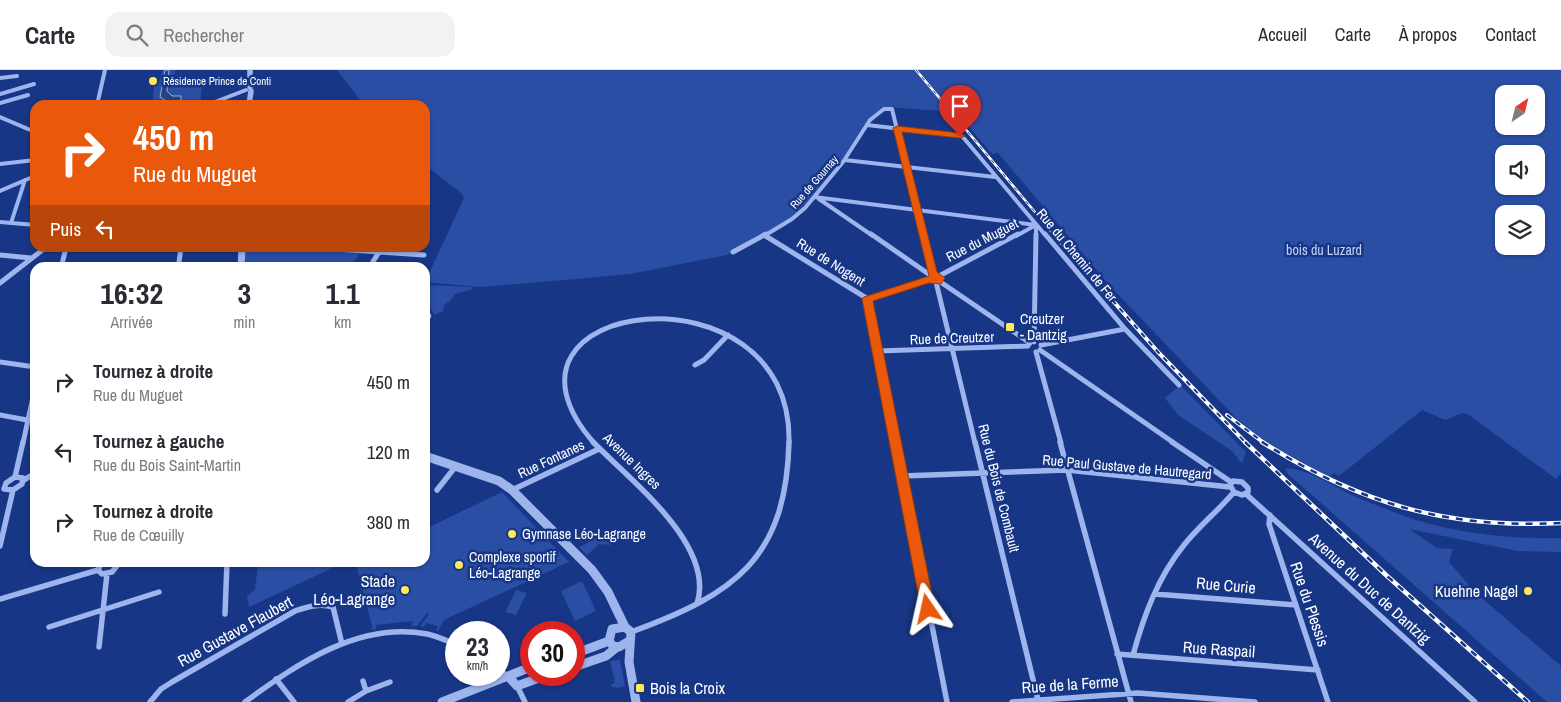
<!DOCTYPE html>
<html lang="fr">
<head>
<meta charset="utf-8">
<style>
  body { margin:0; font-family:"Archivo Narrow",sans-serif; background:#f2f2f3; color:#2b2b33; height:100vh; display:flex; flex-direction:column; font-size:19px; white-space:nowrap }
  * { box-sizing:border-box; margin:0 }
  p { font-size:16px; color:#7c7c81 }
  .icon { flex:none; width:28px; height:28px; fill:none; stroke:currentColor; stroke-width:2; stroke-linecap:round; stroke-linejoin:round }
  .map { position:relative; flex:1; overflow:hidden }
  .sheet { position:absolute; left:30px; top:192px; width:400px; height:305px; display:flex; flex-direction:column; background:#fff; border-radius:15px; box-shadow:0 1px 4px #0004 }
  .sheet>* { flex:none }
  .hud { position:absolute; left:30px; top:30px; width:400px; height:152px; border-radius:15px; box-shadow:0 1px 4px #0004; background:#ea580c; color:#fff; overflow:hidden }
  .needle { width:32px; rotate:35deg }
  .fabs { position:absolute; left:1495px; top:15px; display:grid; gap:10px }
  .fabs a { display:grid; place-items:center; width:50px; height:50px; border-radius:10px; background:#fff; box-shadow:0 1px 4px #0004; font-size:25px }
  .speed { position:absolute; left:445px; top:551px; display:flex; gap:10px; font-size:25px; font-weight:700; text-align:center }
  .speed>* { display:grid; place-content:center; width:65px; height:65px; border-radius:50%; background:#fff; box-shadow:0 1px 4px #0004; line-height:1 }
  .speed small { font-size:12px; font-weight:400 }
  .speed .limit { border:8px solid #d22; background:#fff; color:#111 }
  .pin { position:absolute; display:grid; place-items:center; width:42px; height:42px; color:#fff; margin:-51px -21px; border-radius:50% 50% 50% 0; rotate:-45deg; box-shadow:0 0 5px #0007 }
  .pin .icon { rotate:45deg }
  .me { position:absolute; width:55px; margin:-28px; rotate:349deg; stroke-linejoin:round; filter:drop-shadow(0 0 4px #0008) }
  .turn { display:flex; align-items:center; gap:18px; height:105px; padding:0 20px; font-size:22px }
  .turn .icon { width:65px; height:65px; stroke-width:2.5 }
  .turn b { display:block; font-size:35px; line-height:42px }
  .then { display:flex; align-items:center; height:48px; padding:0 20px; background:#0003; gap:10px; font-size:19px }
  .eta { display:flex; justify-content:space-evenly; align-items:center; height:85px; text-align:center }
  .eta b { font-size:30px; font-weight:700; line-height:35px }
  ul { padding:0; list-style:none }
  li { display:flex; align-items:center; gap:15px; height:70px; padding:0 20px }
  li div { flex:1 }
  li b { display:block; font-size:19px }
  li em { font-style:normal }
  header { display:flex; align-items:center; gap:30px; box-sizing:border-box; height:70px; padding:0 25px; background:#fff; border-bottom:1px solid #e1e1e2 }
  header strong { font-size:24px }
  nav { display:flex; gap:28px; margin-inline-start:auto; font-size:18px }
  .search { width:350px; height:45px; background:#f2f2f3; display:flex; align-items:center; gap:12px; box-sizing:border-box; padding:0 18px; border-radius:15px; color:#7c7c81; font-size:19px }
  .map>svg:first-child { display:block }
  .green { fill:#294ea4; fill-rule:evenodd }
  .water { fill:#2b427d; stroke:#8fadf0 }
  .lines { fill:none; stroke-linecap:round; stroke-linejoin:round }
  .minor-far2 { stroke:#9db4ed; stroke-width:4 }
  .minor-far1 { stroke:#9db4ed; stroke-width:5 }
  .minor { stroke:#9db4ed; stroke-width:5.5 }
  .tertiary-far2 { stroke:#9db4ed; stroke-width:5.5 }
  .tertiary-far1 { stroke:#9db4ed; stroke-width:7 }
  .tertiary { stroke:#9db4ed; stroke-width:9 }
  .rail-far2-casing { stroke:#fff; stroke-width:2.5 }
  .rail-far1-casing { stroke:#fff; stroke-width:4 }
  .rail-casing { stroke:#fff; stroke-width:4.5 }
  .rail-far2 { stroke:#173686; stroke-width:1; stroke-dasharray:4.5; stroke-linecap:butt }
  .rail-far1 { stroke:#173686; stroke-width:2; stroke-dasharray:5.5; stroke-linecap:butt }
  .rail { stroke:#173686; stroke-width:2.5; stroke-dasharray:7; stroke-linecap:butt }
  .route { fill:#ea580c; stroke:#983908 }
  .poi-dot { fill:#ffe959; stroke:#173686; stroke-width:2 }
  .labels { text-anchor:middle; stroke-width:5; stroke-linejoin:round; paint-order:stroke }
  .far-poi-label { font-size:11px; fill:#fff; stroke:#173686; text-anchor:start }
  .far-street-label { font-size:11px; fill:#fff; stroke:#173686 }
  .street-label { font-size:14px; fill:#fff; stroke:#173686 }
  .park-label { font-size:14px; fill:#c2d3fa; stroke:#173686 }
  .poi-label { font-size:14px; fill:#fff; stroke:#173686; text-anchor:start }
  .near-poi-label { font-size:16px; fill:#fff; stroke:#173686; text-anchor:end }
  .near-street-label { font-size:16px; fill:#fff; stroke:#173686 }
</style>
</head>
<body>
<header>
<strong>Carte</strong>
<div class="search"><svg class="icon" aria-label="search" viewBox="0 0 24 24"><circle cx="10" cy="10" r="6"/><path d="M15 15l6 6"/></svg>Rechercher</div>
<nav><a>Accueil</a><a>Carte</a><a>À propos</a><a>Contact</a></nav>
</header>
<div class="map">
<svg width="1561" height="632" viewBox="0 0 1561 632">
  <rect width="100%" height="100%" fill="#173686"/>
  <!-- green -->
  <path class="green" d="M163 0H175L174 13 203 7 200 35H152L154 17 158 16Z
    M337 0H1561V403L1556 409 1469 345 1462 343 1445 350 1422 340 1339 406 1334 403 1329 407 1267 373 1235 347 1111 217 998 83 992 84 956 42 888 37 875 43 866 52 838 96 796 145 771 160 754 167 727 185 630 204 576 209 481 217 425 212 464 128 461 123 425 95V35H364ZM1504 24H1536V56H1504ZM1504 84H1536V116H1504ZM1504 144H1536V176H1504Z
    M253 178H297L360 183 350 197 245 198V181Z
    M425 215 472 217 473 219 455 224 450 231 444 235 443 241 434 245 425 229Z
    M1180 315 1246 382 1242 394 1232 381 1178 345 1165 328Z
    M1285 398C1312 400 1332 416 1356 427 1370 433 1384 438 1399 444 1449 463 1507 469 1561 468V482L1518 481 1409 459 1437 478 1453 479 1449 492 1477 524 1561 596V632H1547L1288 404Z
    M502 422 568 491H571L444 550 438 561 436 560 438 556 426 553 424 557 420 556 429 544 428 542 417 556H411L413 551 376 555V559L373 560 356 493 425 492V459Z
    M595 460 611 475 599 474 587 485 579 477 591 471Z
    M258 493V492L343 493 249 537 247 526 255 520Z
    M582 511 596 541 575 551 561 521Z
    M516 520 527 523 516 545 505 542Z
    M620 590 625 616 618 618 610 616 615 612 610 591Z"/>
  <!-- water -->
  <path class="water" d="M165 0H169L167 21 172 26H181V30L169 33 160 27Z"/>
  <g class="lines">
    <!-- minor-far2 -->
    <path class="minor-far2" d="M0 8 17 6
      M0 24 34 14
      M0 33 28 25
      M97 35 105 0
      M207 35 246 20
      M0 47 35 62
      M867 55 962 66 1046 166
      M845 90 995 107
      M0 94 35 90
      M0 121 35 106
      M814 127 1036 155
      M819 129 873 166
      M425 130 427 135 425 140
      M0 152 35 155
      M11 153 25 110
      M764 166 792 149 805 138 843 92 870 50 884 39H892L923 166
      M1016 166 1036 155
      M1036 166V155"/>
    <!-- minor-far1 -->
    <path class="minor-far1" d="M871 164 930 205
      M923 164 933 204
      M1045 164 1125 259 1179 315
      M764 165 868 229 896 373
      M320 178 424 185
      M733 182 766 164
      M0 185 31 188
      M179 192 181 178
      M61 198 66 178
      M369 198 379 182
      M939 206 1018 164
      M939 211 1030 273
      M936 212 975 373
      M0 213 45 178
      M868 229 929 209
      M425 239 429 246 425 253
      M1034 272 1036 164
      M1041 275 1125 259
      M1040 280 1174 373
      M878 281 1028 276
      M1036 282 1061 373
      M0 292 35 297
      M695 295 704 290 728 265
      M0 345 27 350
      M23 373 35 318
      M594 373C467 228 794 188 789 373"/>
    <!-- minor -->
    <path class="minor" d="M593 372C629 409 716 475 697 534
      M896 372 947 632
      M975 372 1038 630
      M1060 372 1131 632
      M1172 372 1231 412
      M902 406 1067 400 1230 417
      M15 407 23 372
      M15 407 23 408 22 414 13 420 4 419 6 413Z
      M24 410 35 403
      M1233 411 1242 412 1248 418V422L1242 425 1234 422 1230 415Z
      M437 420 456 396
      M512 420 599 379
      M1246 424 1475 632
      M1270 445 1269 454 1328 632
      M0 476 13 420
      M102 492 98 500 102 504 112 502 120 492
      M1155 524 1296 535
      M0 529 98 500
      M225 544 227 492
      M49 557 159 522
      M631 562C735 524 786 489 789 372
      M99 577 107 504
      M1117 584 1318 600
      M1133 585C1144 545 1158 507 1184 475 1199 456 1218 441 1234 422
      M499 600 508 606
      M276 609 294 632
      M363 611 366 621
      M517 616 525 632
      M150 632 161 619 172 612 295 541C308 537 319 533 333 537L342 574
      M245 632C297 594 359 551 427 564 437 566 447 571 456 574
      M348 632 366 621 390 612
      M1012 632 1138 623 1255 632"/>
    <!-- tertiary-far2 -->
    <path class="tertiary-far2" d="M250 0V17
      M249 35 251 21"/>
    <!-- tertiary-far1 -->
    <path class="tertiary-far1" d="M241 198 242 178"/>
    <!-- tertiary -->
    <path class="tertiary" d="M425 386 499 411 512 420 592 500 608 522 625 557 631 562 629 592 636 632
      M625 557 612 559 609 571 613 576 619 577 629 571
      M574 584 609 571
      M574 597 606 586 617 577
      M508 606 517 616 547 605
      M442 632 531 597"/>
    <!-- rail-far2 casing -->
    <g class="rail-far2-casing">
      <path id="rail-far2" d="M916 0 1055 166"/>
    </g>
    <!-- rail-far1 casing -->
    <g class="rail-far1-casing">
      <path id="rail-far1" d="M1054 164 1158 282 1246 373
        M1227 345 1264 373"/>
    </g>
    <!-- rail casing -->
    <g class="rail-casing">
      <path id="rail" d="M1245 372 1386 505 1528 632
        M1262 372C1359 433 1445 459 1561 453"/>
    </g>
    <!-- rail-far2 -->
    <use href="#rail-far2" class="rail-far2"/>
    <!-- rail-far1 -->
    <use href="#rail-far1" class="rail-far1"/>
    <!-- rail -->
    <use href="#rail" class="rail"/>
  </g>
  <!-- route -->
  <path class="route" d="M897 56 960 63 965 66 960 68 902 62 937 202 945 208 941 214 929 213 873 231 935 539 933 543 928 545 923 543 921 539 862 229 864 227 929 206 893 58Z"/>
  <!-- markers -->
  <g class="poi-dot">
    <circle cx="153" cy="11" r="5"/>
    <rect x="1005" y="252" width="10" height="10" rx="2.5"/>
    <circle cx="512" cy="464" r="5"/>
    <circle cx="459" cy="495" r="5"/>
    <circle cx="405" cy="520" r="5"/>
    <circle cx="1528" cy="521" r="5"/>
    <rect x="635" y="613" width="10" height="10" rx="2.5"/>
  </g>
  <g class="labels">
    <!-- far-poi labels -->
    <g class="far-poi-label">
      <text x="163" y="15">Résidence Prince de Conti</text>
    </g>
    <!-- far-street labels -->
    <g class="far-street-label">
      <text transform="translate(814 112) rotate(-49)" y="4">Rue de Gournay</text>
    </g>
    <!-- street labels -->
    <g class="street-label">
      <text transform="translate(982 170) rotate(-27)" y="5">Rue du Muguet</text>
      <text transform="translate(1077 185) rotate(50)" y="5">Rue du Chemin de Fer</text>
      <text transform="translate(831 192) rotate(32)" y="5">Rue de Nogent</text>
      <text transform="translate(952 268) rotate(-2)" y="5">Rue de Creutzer</text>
      <text transform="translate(551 389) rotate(-25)" y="5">Rue Fontanes</text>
      <text transform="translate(632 391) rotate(44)" y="5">Avenue Ingres</text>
      <text transform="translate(1127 397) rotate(5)" y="5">Rue Paul Gustave de Hautregard</text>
      <text transform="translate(999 418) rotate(76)" y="5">Rue du Bois de Combault</text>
    </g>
    <!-- park labels -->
    <g class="park-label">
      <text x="1324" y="185">bois du Luzard</text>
    </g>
    <!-- poi labels -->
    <g class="poi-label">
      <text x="1020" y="254">Creutzer<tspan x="1020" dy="16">- Dantzig</tspan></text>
      <text x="522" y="469">Gymnase Léo-Lagrange</text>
      <text x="469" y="492">Complexe sportif<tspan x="469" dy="16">Léo-Lagrange</tspan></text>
    </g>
    <!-- near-poi labels -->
    <g class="near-poi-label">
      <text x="395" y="517">Stade<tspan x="395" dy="18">Léo-Lagrange</tspan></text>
      <text x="1518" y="527">Kuehne Nagel</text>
      <text x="650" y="624" text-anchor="start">Bois la Croix</text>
    </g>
    <!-- near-street labels -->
    <g class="near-street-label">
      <text transform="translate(1226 515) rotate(5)" y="6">Rue Curie</text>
      <text transform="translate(1370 518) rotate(42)" y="6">Avenue du Duc de Dantzig</text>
      <text transform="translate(1310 534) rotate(71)" y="6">Rue du Plessis</text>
      <text transform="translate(235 561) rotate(-29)" y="6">Rue Gustave Flaubert</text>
      <text transform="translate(1219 579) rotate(4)" y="6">Rue Raspail</text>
      <text transform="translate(1070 614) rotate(-4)" y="6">Rue de la Ferme</text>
    </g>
  </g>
</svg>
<div class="fabs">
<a><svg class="needle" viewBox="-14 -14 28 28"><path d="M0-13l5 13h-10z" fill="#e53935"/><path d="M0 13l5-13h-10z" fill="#7c7c81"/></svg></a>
<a><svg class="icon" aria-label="sound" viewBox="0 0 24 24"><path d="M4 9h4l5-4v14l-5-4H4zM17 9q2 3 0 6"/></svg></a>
<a><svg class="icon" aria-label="layers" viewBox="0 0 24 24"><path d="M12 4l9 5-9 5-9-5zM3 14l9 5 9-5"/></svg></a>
</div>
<div class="speed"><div>23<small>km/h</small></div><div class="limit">30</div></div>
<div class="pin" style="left:960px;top:66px;background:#d93025"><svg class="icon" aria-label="arrive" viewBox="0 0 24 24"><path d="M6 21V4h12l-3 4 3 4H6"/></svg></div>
<svg class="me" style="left:928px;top:539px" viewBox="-20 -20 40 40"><path d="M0-17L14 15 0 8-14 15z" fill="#ea580c" stroke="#fff" stroke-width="4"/></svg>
<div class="hud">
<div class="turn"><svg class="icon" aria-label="right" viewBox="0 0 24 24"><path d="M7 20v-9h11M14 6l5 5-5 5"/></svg><div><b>450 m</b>Rue du Muguet</div></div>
<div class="then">Puis<svg class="icon" aria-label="left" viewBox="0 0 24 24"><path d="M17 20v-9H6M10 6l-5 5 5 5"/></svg></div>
</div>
<section class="sheet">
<div class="eta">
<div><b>16:32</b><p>Arrivée</p></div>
<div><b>3</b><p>min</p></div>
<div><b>1.1</b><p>km</p></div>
</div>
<ul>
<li><svg class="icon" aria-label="right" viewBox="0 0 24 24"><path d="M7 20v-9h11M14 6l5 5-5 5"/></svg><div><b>Tournez à droite</b><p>Rue du Muguet</p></div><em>450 m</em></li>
<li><svg class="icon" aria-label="left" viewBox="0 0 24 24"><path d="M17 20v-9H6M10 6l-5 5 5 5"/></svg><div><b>Tournez à gauche</b><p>Rue du Bois Saint-Martin</p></div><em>120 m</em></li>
<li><svg class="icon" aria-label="right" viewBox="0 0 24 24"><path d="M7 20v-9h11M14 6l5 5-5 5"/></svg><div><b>Tournez à droite</b><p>Rue de Cœuilly</p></div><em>380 m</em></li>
</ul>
</section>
</div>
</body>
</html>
